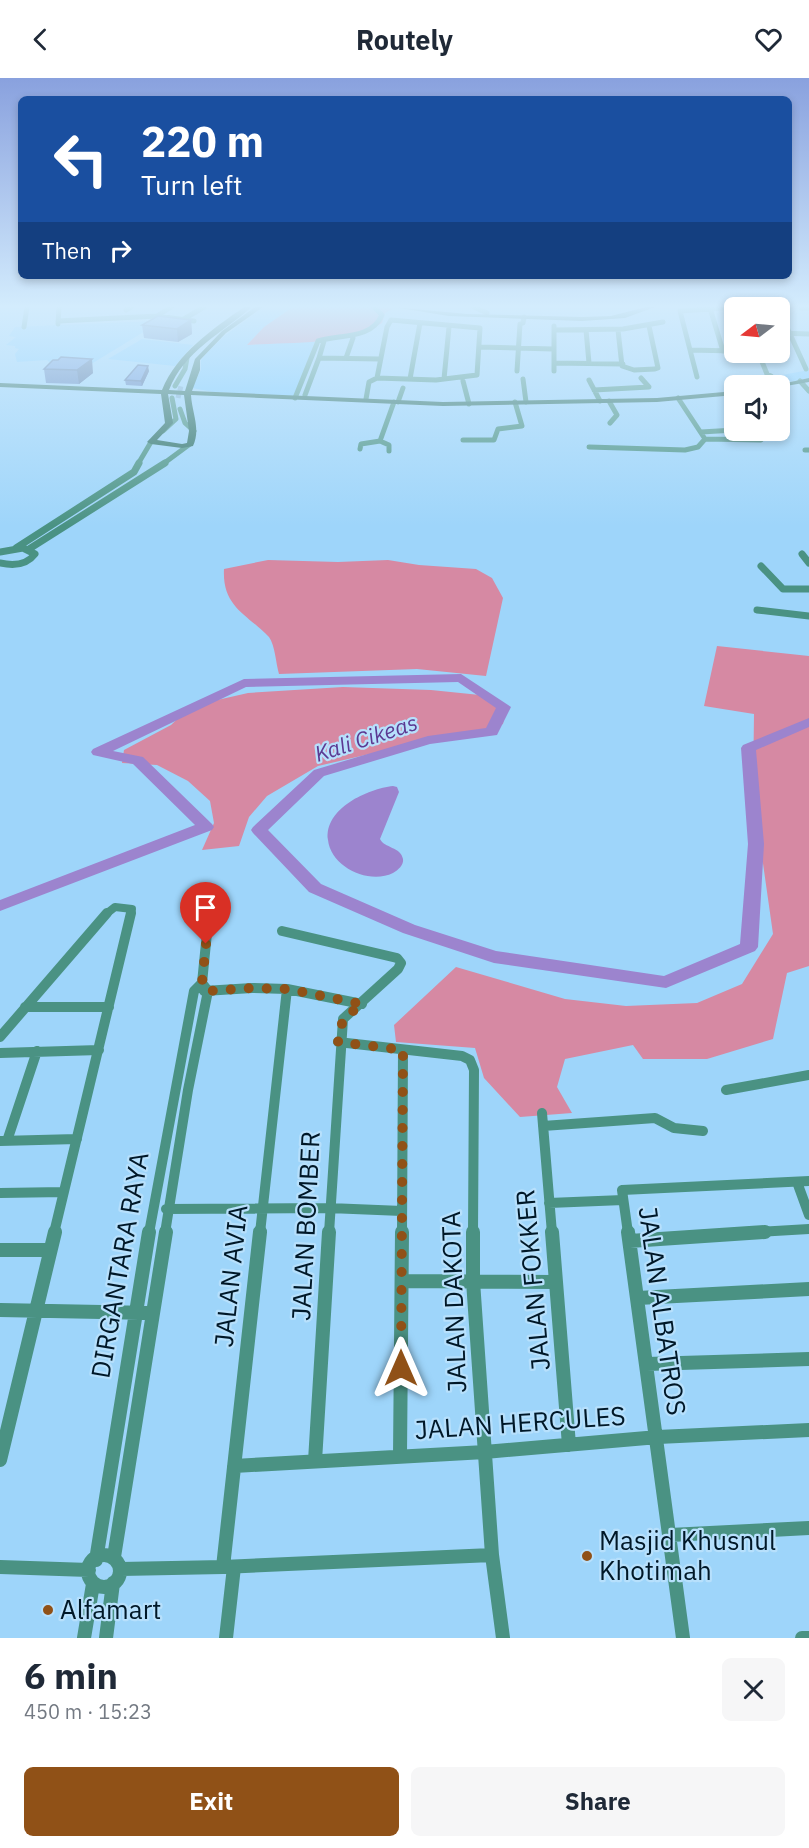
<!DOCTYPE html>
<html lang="en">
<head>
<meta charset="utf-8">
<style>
  body { margin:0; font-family:"IBM Plex Sans",sans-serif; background:#f6f6f7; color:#1f2937; height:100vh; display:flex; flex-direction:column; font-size:22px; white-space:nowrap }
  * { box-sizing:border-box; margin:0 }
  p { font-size:20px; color:#747a83 }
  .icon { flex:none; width:33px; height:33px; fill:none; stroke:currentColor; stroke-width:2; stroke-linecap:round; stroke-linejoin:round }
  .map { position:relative; height:1560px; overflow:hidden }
  .details { display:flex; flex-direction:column; background:#fff; flex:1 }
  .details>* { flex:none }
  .hud { position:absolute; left:18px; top:18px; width:774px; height:183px; border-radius:9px; box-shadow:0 3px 9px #0003; background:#1a4fa0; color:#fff; overflow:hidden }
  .needle { width:39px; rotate:254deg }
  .tools { position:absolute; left:724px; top:219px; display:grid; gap:12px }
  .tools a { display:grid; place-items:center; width:66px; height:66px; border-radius:9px; background:#fff; box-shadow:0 3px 9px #0003; font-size:30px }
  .pin { position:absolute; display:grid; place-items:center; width:51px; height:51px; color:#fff; margin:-62px -26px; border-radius:50% 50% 50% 0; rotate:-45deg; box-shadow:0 0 6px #0007 }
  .pin .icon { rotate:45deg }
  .me { position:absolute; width:66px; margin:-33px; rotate:0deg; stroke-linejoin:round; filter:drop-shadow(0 0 4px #0008) }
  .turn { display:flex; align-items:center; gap:21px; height:126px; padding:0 24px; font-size:27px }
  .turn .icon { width:78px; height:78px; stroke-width:2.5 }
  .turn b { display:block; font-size:42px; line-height:51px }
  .then { display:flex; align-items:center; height:57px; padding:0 24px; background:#0003; gap:12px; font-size:22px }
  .round { display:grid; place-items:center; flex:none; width:63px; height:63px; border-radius:9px; background:#f6f6f7 }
  .overview { display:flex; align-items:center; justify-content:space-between; height:102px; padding:0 24px }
  h1 { font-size:36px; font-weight:800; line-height:45px }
  .cta { display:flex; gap:12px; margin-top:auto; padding:12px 24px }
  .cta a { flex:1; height:69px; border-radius:9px; background:#905117; color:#fff; font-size:24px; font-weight:800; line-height:69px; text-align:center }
  .cta a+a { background:#f6f6f7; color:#1f2937 }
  header { display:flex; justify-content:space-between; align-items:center; height:78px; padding:0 24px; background:#fff; font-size:27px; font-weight:800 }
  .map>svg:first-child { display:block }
  .built { fill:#7dccff }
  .green { fill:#d689a3 }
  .water { fill:#9c84ce }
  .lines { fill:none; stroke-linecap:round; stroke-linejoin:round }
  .river { fill:#9c84ce; fill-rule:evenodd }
  .street-tunnel { stroke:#7eafd0; stroke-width:5; stroke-dasharray:5 2; stroke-linecap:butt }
  .street-far4 { stroke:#4a9283; stroke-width:5 }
  .street-far3 { stroke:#4a9283; stroke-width:7 }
  .street-far2 { stroke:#4a9283; stroke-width:8 }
  .street-far1 { stroke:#4a9283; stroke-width:10 }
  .street { stroke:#4a9283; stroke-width:14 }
  .secondary { fill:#2b6d60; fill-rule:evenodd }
  .wall { fill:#597eb8 }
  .shaded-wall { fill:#486796 }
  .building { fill:#6793d6; stroke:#486796; stroke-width:1.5 }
  .route { stroke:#905117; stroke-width:10; stroke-dasharray:0 18 }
  .poi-dot { fill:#905117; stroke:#b7e0fc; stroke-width:2 }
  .labels { text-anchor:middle; stroke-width:4.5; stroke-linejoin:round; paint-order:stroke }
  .water-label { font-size:22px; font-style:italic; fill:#5c3992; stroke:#b7e0fc }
  .near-street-label { font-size:26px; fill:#001828; stroke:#b7e0fc }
  .near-poi-label { font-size:26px; fill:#001828; stroke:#b7e0fc; text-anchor:start }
</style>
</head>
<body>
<header><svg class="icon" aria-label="back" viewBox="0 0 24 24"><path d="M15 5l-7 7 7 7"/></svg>Routely<svg class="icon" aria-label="heart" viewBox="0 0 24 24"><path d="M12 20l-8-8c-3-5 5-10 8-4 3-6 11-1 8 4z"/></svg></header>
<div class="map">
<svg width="809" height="1560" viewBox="0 0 809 1560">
  <rect width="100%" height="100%" fill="#9ed5fa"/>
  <!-- built -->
  <path class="built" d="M264 229H293L264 249 247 267 315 263 294 318 213 314 192 310 201 292V282L206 276 223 259Z
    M153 243 160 244 83 291H57L47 282 17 284 15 276 19 271 15 270V268L6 267 16 259 9 258 15 249Z
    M142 261 193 267 175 288 108 281Z
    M809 292V300L769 308 763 307 756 302Z"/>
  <!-- green -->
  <path class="green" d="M293 229H386L392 231 385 235 382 245C348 268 286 264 247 267L264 249Z
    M268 482 338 484 388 482 419 487 476 491 492 500 503 520 486 598 417 591 279 596C276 586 275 567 269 559 247 536 222 529 224 491Z
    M717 568 809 578V888L787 895 773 961 707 981H643L633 967 565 981 557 1009 572 1035 520 1039 484 1000 475 970 396 964 394 947 456 889 565 921 626 928 697 925 742 906 773 856 753 715 754 636 704 628Z
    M343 609 431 612 480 617 505 635 503 646 478 655 404 668 318 688 267 718 249 739 239 768 202 772 214 745 210 723 188 703 157 687 122 685 124 672 171 647 191 628 248 615Z"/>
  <!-- water -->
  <path class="water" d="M393 708 397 709 399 714 380 761C384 770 401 769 403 781 404 787 398 792 393 795 369 807 331 789 328 762 324 730 368 711 393 708Z"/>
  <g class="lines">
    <!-- river -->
    <path class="river" d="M461 596 511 629 497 657 430 666 324 698 268 752 321 806 415 847 496 873 664 898 740 866 748 766 741 670 743 667 809 640V649L756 672 764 766 758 869 755 873 666 910 494 885 403 855 309 814 253 755 251 752 253 749 314 692 428 658 486 650 496 630 458 604 246 609 113 673 143 679 212 746 214 749 212 752 0 833V822L195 747 133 686 93 677 91 674 93 671 244 601Z"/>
    <!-- street-tunnel -->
    <path class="street-tunnel" d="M178 320 181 308"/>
    <!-- street-far4 -->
    <path class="street-far4" d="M474 229 487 235
      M710 230 723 273
      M801 230H809
      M126 232 131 229
      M780 234 806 291
      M157 238 171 229
      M184 241 204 229
      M391 242 480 250 477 297 436 302 377 300 387 249Z
      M58 243 157 238 194 243
      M58 246 59 229
      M554 248V293
      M24 249 27 229
      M554 252 623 251 663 244
      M586 252 589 285
      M618 252 622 288 634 292 655 291 658 290 649 248
      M780 255 809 256
      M324 263 319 280 380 281
      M479 269 553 271
      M690 272 735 273
      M758 274 767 296 771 298
      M346 280 353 260
      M554 285 623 286
      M517 293 520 246 523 245 524 239
      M697 299 680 233 739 229
      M410 301 420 245
      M444 301 449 249
      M523 301 526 324
      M589 302 600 323
      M463 303 469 326
      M800 303 809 313
      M175 308 185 291 187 280
      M594 312 649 309 641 300
      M305 317 319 280
      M295 320 318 263C340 256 371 262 382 237L375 230
      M678 320 705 361 761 362 758 356 778 355
      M366 321 369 304 377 300
      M609 323 617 337 610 345
      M398 324 403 310
      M180 331 185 345 194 353
      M163 353 176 341 172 320
      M701 354 735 352
      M463 362H494L498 351 522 348 515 324
      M380 363 389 367V373
      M589 369 685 372 698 369 705 361
      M360 371 361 366 380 363 394 324
      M805 372H809
      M138 386 151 364
      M163 386 190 366"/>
    <!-- street-far3 -->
    <path class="street-far3" d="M16 470 134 394 139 385
      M29 471 165 385
      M0 474 23 470 35 476C26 488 13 488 0 485
      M802 476 809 485
      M761 488 783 511H809
      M757 532 809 538"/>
    <!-- street-far2 -->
    <path class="street-far2" d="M106 836 115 829 132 831 131 836
      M209 836 210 827"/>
    <!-- street-far1 -->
    <path class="street-far1" d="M282 853 397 880 401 885 398 891 343 941 329 1155
      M202 905 209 835
      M204 913 252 910 287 911 362 926
      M25 929H109
      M0 959 107 835
      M338 964 462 978 470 982 474 992 473 1155
      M0 975 99 972
      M726 1012 809 997
      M542 1035 552 1155
      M543 1048 655 1040 674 1050 703 1053
      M0 1063 77 1061
      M7 1063 37 973
      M797 1104 809 1137
      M0 1115 64 1114
      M549 1125 623 1122
      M166 1131 329 1130 402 1133
      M54 1155 131 835
      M149 1155 194 913 202 905 208 913 188 1012 165 1155
      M260 1155 287 911
      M402 1155 403 972
      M628 1155 622 1112 809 1103
      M742 1155 809 1151"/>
    <!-- street -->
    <path class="street" d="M473 1154V1203L492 1477 503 1560
      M552 1154 569 1367
      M628 1154 683 1560
      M630 1163 765 1154
      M0 1172H50
      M402 1203 556 1204
      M638 1220 809 1211
      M0 1232 152 1235
      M647 1286 809 1281
      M400 1377 402 1154
      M0 1382 55 1154
      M315 1383 329 1154
      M234 1388 485 1374 658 1359 809 1352
      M670 1457 809 1450
      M88 1493a16 16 0 1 1 32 0a16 16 0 1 1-32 0Z
      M114 1479 166 1154
      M96 1482 149 1154
      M0 1489 89 1492
      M223 1489 260 1154
      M121 1491 223 1489 492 1477
      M84 1560 93 1506
      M106 1560 113 1505
      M226 1560 234 1489
      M802 1560H809"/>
    <!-- secondary -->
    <path class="secondary" d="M244 229H252C222 255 184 273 169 312L185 313 195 281 222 253 255 229H263L226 255 200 282V292L192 313 443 324 657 320 735 313V317L657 324 443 328 191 317C192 335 201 351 193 368L182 370 151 366 147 364 165 345 161 316 0 309V305L162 312C177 275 213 251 244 229ZM168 316 184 317 189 353 187 365 182 366 157 362 173 345Z
      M393 229 467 236 582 239 611 238 646 229H655L625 240 582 243 449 238Z
      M809 300V304L780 309V308H772Z"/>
  </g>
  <!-- wall -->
  <path class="wall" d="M191 242 192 256 178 264 144 260 142 247Z
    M53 282 93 295 79 306 46 305 44 291Z
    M149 293 142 308 126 307 125 302Z"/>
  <!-- shaded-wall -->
  <path class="shaded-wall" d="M191 242 192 256 178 264 177 251Z
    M92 281 93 295 79 306 77 292Z
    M148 288 149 293 142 308 141 303Z"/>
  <!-- building -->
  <path class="building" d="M158 238 191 242 177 251 142 247Z
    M61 279 92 281 77 292 44 291 53 282H58Z
    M138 287 148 288 141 303 125 302Z"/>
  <!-- sky -->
  <linearGradient id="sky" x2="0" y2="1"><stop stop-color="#89a1de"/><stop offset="0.51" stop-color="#d3ecfd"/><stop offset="1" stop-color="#d3ecfd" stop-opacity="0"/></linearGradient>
  <rect width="809" height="448" fill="url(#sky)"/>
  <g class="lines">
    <!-- route -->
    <path class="route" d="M206 866 202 905 208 913 252 910 287 911 362 926 343 941 338 964 403 972 401 1290"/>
  </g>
  <!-- markers -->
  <g class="poi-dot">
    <circle cx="587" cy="1478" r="6"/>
    <circle cx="48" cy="1532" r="6"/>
  </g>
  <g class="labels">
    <!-- water labels -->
    <g class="water-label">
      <text transform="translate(366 660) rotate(-18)" y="8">Kali Cikeas</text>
    </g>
    <!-- near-street labels -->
    <g class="near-street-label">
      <text transform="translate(306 1148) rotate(-87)" y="9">JALAN BOMBER</text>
      <text transform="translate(120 1187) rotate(-80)" y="9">DIRGANTARA RAYA</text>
      <text transform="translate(231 1198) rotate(-84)" y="9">JALAN AVIA</text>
      <text transform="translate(533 1202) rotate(-95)" y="9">JALAN FOKKER</text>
      <text transform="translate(454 1224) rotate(-92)" y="9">JALAN DAKOTA</text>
      <text transform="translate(662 1233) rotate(82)" y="9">JALAN ALBATROS</text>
      <text transform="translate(520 1345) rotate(-4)" y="9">JALAN HERCULES</text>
    </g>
    <!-- near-poi labels -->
    <g class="near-poi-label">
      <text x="599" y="1472">Masjid Khusnul<tspan x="599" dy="30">Khotimah</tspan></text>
      <text x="60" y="1541">Alfamart</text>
    </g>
  </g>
</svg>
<div class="tools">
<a><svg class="needle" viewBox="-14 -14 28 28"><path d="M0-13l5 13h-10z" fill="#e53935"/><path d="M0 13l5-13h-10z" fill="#747a83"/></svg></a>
<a><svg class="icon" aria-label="sound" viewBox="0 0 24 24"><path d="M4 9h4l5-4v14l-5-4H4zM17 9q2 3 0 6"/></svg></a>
</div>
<div class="pin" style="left:206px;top:866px;background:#d93025"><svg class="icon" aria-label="arrive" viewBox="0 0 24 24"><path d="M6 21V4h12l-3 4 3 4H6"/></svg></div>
<svg class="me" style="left:401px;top:1290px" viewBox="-20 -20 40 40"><path d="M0-17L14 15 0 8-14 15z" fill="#905117" stroke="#fff" stroke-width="4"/></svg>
<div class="hud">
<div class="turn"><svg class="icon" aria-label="left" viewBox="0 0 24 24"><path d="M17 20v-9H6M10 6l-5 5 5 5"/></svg><div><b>220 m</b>Turn left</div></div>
<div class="then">Then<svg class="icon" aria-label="right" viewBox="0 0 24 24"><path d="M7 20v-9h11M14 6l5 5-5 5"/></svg></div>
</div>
</div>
<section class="details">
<div class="overview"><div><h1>6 min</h1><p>450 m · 15:23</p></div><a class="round"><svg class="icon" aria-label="close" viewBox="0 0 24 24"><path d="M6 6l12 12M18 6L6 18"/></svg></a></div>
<div class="cta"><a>Exit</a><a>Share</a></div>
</section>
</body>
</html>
